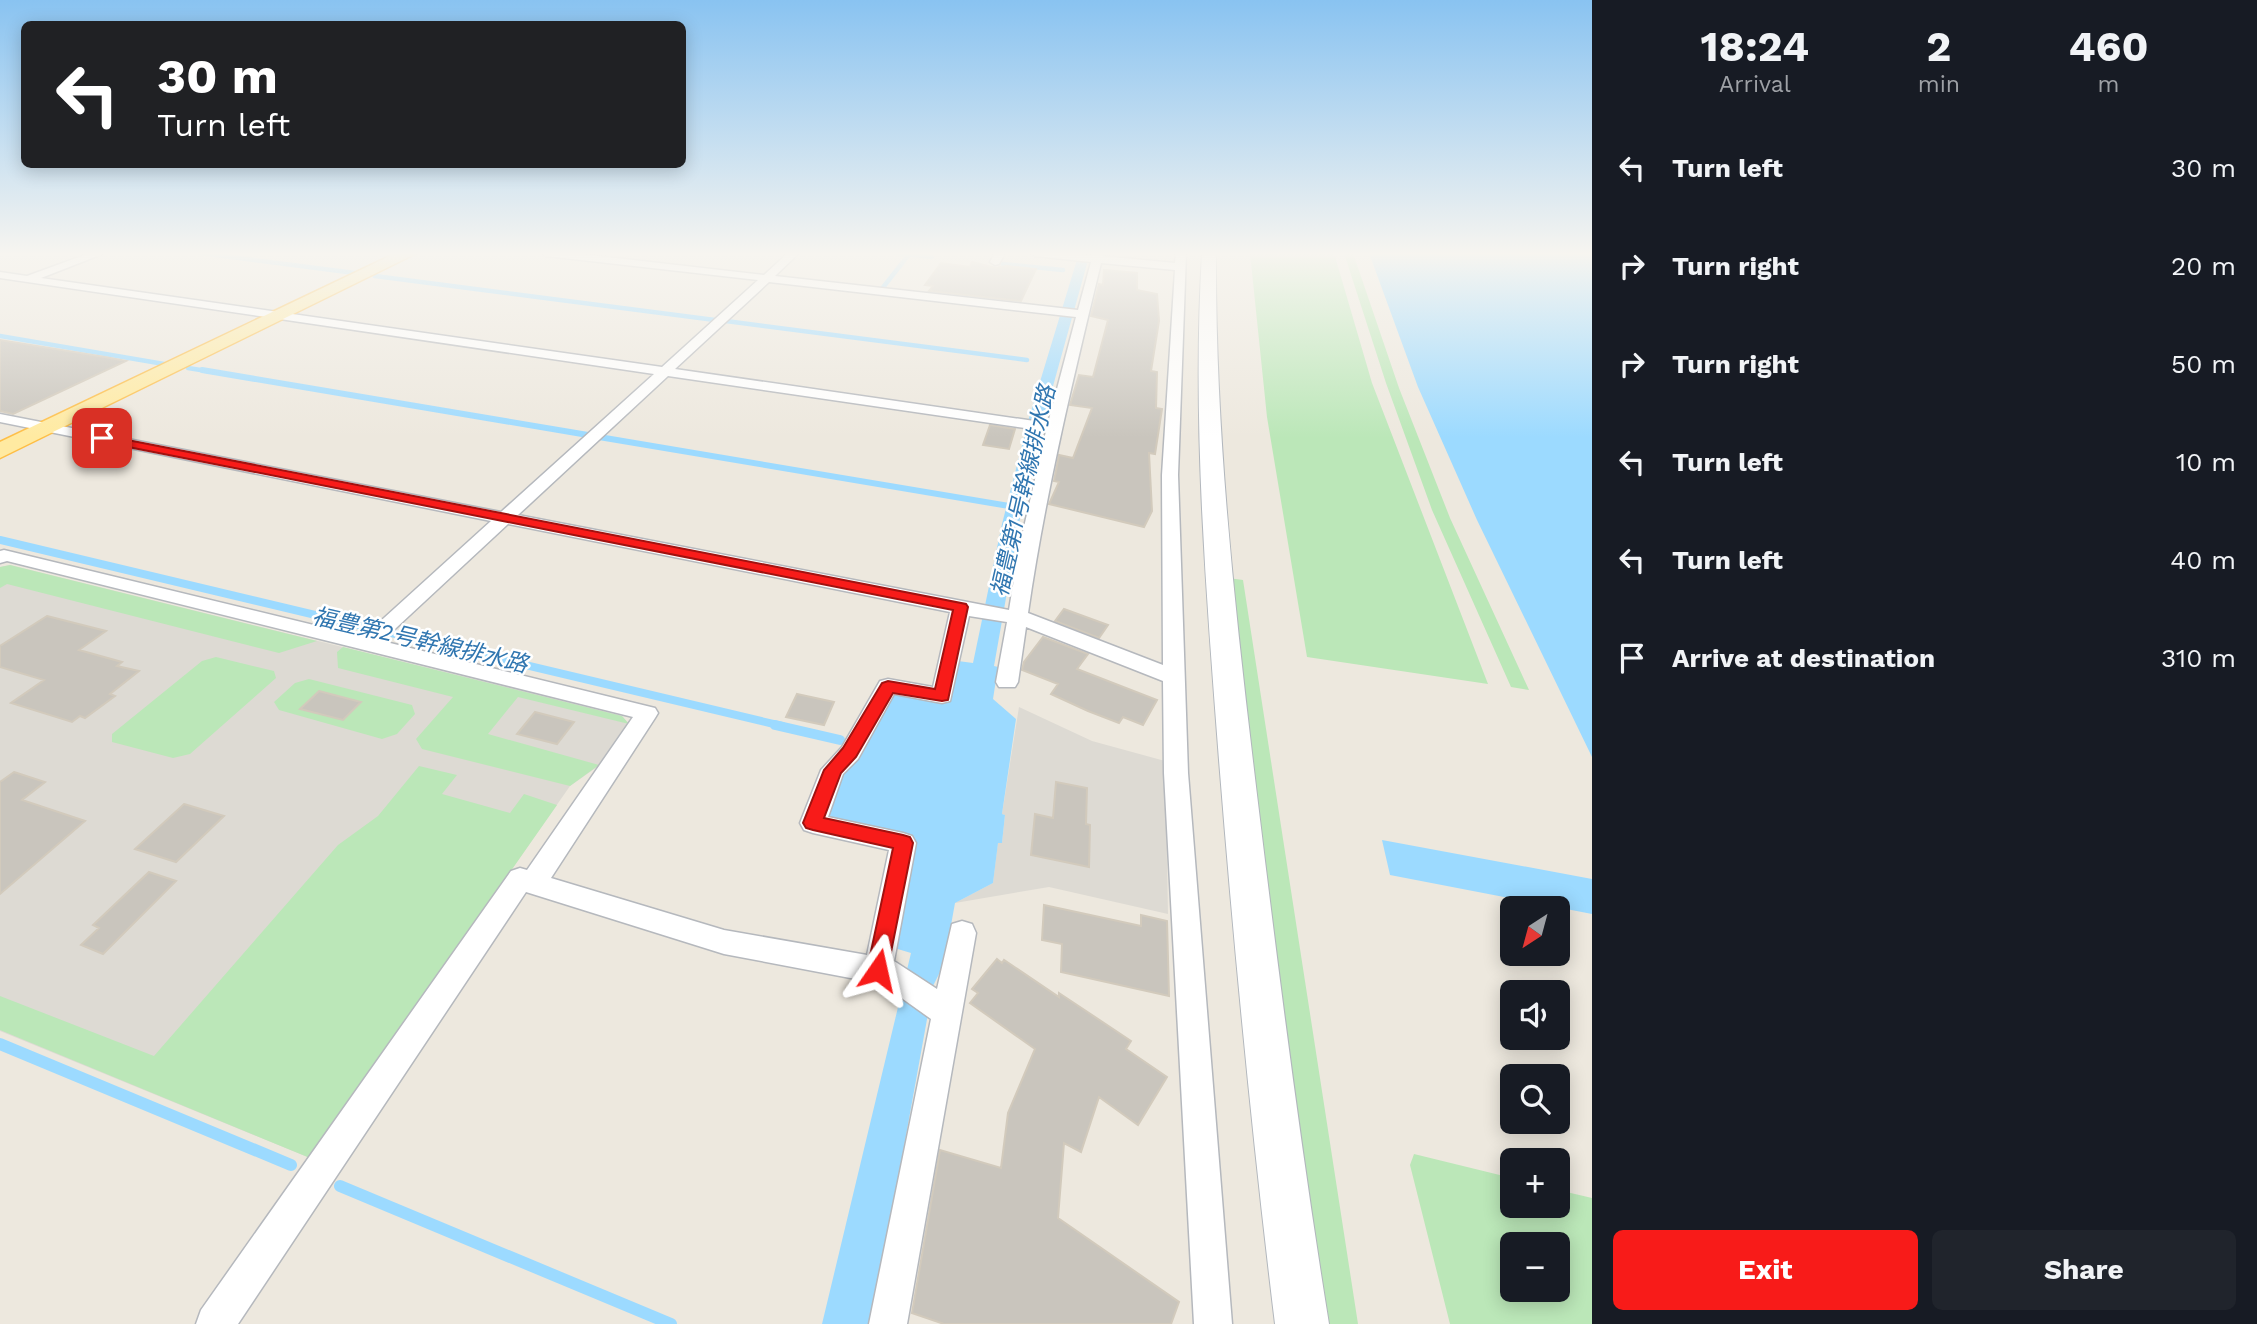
<!DOCTYPE html>
<html lang="en">
<head>
<meta charset="utf-8">
<style>
  body { margin:0; font-family:"Work Sans","Noto Sans JP",sans-serif; background:#20242c; color:#f1f3f6; height:100vh; display:flex; flex-direction:column; font-size:26px; white-space:nowrap }
  * { box-sizing:border-box; margin:0 }
  p { font-size:23px; color:#9ea1a6 }
  .icon { flex:none; width:38px; height:38px; fill:none; stroke:currentColor; stroke-width:2; stroke-linecap:round; stroke-linejoin:round }
  .map { position:relative; flex:1; overflow:hidden }
  .drawer { display:flex; flex-direction:column; background:#171b24; width:665px }
  .drawer>* { flex:none }
  .banner { position:absolute; left:21px; top:21px; width:665px; height:147px; border-radius:10px; box-shadow:0 4px 18px #0003; background:#202124; color:#fff; overflow:hidden }
  .needle { width:46px; rotate:216deg }
  .fabs { position:absolute; left:1500px; top:896px; display:grid; gap:14px }
  .fabs a { display:grid; place-items:center; width:70px; height:70px; border-radius:10px; background:#171b24; box-shadow:0 4px 18px #0003; font-size:35px }
  .pin { position:absolute; display:grid; place-items:center; width:60px; height:60px; color:#fff; margin:-30px; border-radius:14px; box-shadow:0 4px 10px #0006 }
  .me { position:absolute; width:77px; margin:-38px; rotate:11deg; stroke-linejoin:round; filter:drop-shadow(0 0 5px #0008) }
  .turn { display:flex; align-items:center; gap:24px; height:147px; padding:0 21px; font-size:32px }
  .turn .icon { width:91px; height:91px; stroke-width:2.5 }
  .turn b { display:block; font-size:49px; line-height:60px }
  .eta { display:flex; justify-content:space-evenly; align-items:center; height:119px; text-align:center }
  .eta b { font-size:42px; font-weight:700; line-height:49px }
  .button { display:flex; gap:14px; margin-top:auto; padding:14px 21px }
  .button a { flex:1; height:80px; border-radius:10px; background:#f81b19; color:#fff; font-size:28px; font-weight:700; line-height:80px; text-align:center }
  .button a+a { background:#20242c; color:#f1f3f6 }
  ul { padding:0; list-style:none }
  li { display:flex; align-items:center; gap:21px; height:98px; padding:0 21px }
  li div { flex:1 }
  li b { display:block; font-size:26px }
  li em { font-style:normal }
  main { display:flex; flex:1; min-height:0 }
  .map>svg:first-child { display:block }
  .industrial { fill:#dddad3 }
  .green { fill:#bbe7b8; fill-rule:evenodd }
  .water { fill:#9cdaff }
  .lines { fill:none; stroke-linecap:round; stroke-linejoin:round }
  .stream-far4 { stroke:#9cdaff; stroke-width:4.5 }
  .stream-far3 { stroke:#9cdaff; stroke-width:6 }
  .stream-far2 { stroke:#9cdaff; stroke-width:8 }
  .stream-far1 { stroke:#9cdaff; stroke-width:10 }
  .stream { stroke:#9cdaff; stroke-width:12 }
  .building { fill:#c9c5bd; stroke:#d2cabc; stroke-width:2 }
  .street-casing { stroke:#b5b8bd; stroke-width:3 }
  .secondary-casing { stroke:#b2b7bd; stroke-width:2 }
  .primary-casing { stroke:#febe46; stroke-width:3 }
  .street { fill:#fff; fill-rule:evenodd }
  .secondary { fill:#fff; fill-rule:evenodd }
  .primary { fill:#ffeaa1; fill-rule:evenodd }
  .route { fill:#f81b19; stroke:#a11210; stroke-width:2 }
  .labels { text-anchor:middle; stroke-width:5; stroke-linejoin:round; paint-order:stroke }
  .water-label { font-size:23px; font-style:italic; fill:#3076b0; stroke:#fff }
</style>
</head>
<body>
<main>
<div class="map">
<svg width="1592" height="1324" viewBox="0 0 1592 1324">
  <rect width="100%" height="100%" fill="#ede8de"/>
  <!-- industrial -->
  <path class="industrial" d="M10 565 622 716 629 724 597 767 570 786 310 1158 0 1031V567Z
    M1019 707 1092 741 1165 761 1168 914 1049 887 955 903 993 883 998 842 1002 843 1005 815 1002 814Z"/>
  <!-- green -->
  <path class="green" d="M1250 253H1334L1372 383 1488 684 1307 657 1267 417Z
    M1344 253H1353L1399 388 1450 518 1529 690 1511 687 1432 510 1386 383Z
    M10 565 317 641 279 653 7 584 0 588V567Z
    M1228 578 1243 580 1358 1324H1325L1245 739Z
    M343 647 622 716 629 724 518 697 488 734 599 765 570 786 422 749 416 739 453 697 338 668 337 652Z
    M216 657 274 671 276 678 190 754 173 758 112 742V734L202 661Z
    M309 679 412 705 415 714 397 734 382 739 279 710 274 702 295 683Z
    M419 766 457 775 442 794 510 813 524 794 557 805 310 1158 0 1030V996L154 1056 338 845 378 816Z
    M1414 1154 1512 1178V1206H1558V1190L1592 1198V1324H1450L1410 1165ZM1512 1244H1558V1290H1512Z"/>
  <!-- water -->
  <path class="water" d="M1079 253H1090L1043 422 1022 507 994 666 998 667 993 699 1016 719 1002 814 1005 815 1002 843H998L993 883 955 903 944 964 933 986 872 1324H822L911 953 891 947 913 837 824 818 842 774 860 758 894 693 949 702 958 661 973 663 1002 524 1029 418Z
    M1369 253H1592V757L1477 520 1418 387Z
    M1382 840 1592 879V914L1390 875Z"/>
  <g class="lines">
    <!-- stream-far4 -->
    <path class="stream-far4" d="M200 253 355 273
      M895 253 932 257
      M1003 264 1063 270
      M375 276 715 320
      M881 290 910 253
      M726 321 1027 360
      M0 336 164 364
      M188 368 213 372"/>
    <!-- stream-far3 -->
    <path class="stream-far3" d="M202 370 588 435
      M599 437 1015 507"/>
    <!-- stream-far2 -->
    <path class="stream-far2" d="M0 540 782 726"/>
    <!-- stream-far1 -->
    <path class="stream-far1" d="M775 725 840 740"/>
    <!-- stream -->
    <path class="stream" d="M0 1044 291 1165
      M340 1186 671 1324"/>
  </g>
  <!-- building -->
  <path class="building" d="M972 262 996 268 1006 266 1036 269 1021 301 929 291 933 286 925 285 941 263 970 267Z
    M1104 270 1137 273V290L1157 294 1159 321 1151 371 1157 372 1156 408 1162 409 1155 454 1149 453 1152 511 1144 527 1049 504 1059 482 1054 481 1059 455 1073 458 1092 408 1070 405 1079 375 1093 377 1108 320 1091 316 1099 284 1103 285Z
    M0 340 105 357 126 361 13 414 0 411Z
    M990 425 1015 429 1009 449 983 445Z
    M1064 609 1108 625 1099 638 1055 621Z
    M47 616 106 631 79 650 122 662 117 666 139 671 110 694 115 696 85 718 80 716 72 722 11 703 44 680 0 667V646Z
    M1043 637 1088 654 1077 669 1157 700 1143 725 1123 717 1119 723 1088 711 1051 694 1058 684 1022 670 1024 662Z
    M319 691 361 702 343 720 300 709Z
    M797 694 834 702 824 725 786 717Z
    M535 712 574 722 557 744 517 734Z
    M14 772 45 782 22 800 85 821 0 894V782Z
    M1056 782 1087 788 1086 824 1090 825 1089 867 1031 855 1035 814 1053 818Z
    M184 804 224 816 176 862 135 849Z
    M149 872 176 881 103 954 81 945 99 928 93 925Z
    M1044 905 1141 926V915L1167 921 1169 996 1061 972 1062 944 1042 940Z
    M997 959 1002 963 1004 960 1059 997V993L1131 1041 1126 1049 1167 1077 1138 1125 1099 1097 1081 1152 1064 1143 1058 1218 1179 1302 1171 1324H944L912 1313 940 1150 1001 1168 1008 1113 1035 1049 970 1003 978 993 972 989Z"/>
  <g class="lines">
    <!-- street casing -->
    <g class="street-casing">
      <path id="street" d="M90 253H105L41 278 662 367 758 280 546 256 541 253H572L764 275 788 253H799L775 276 1078 310 1091 262 1035 256 1030 253 1092 255 1093 253H1103L1102 256 1175 263 1176 253H1186L1178 475 1188 773 1232 1324H1194L1164 773 1163 681 1026 627 1018 682 1015 687H999L996 682 1007 622 969 616 950 701 942 703 894 694 858 759 843 774 828 817 903 833 912 836 916 843 894 961 937 989 952 924 962 921 972 924 976 933 907 1324H869L931 1019 882 984 724 954 526 892 238 1324H196L201 1310 511 871 520 868 527 870 633 717 7 561 0 563V551L4 550 363 637 491 521 0 422V414L501 512 654 374 0 278V272L27 276ZM1101 263 1175 270 1162 475 1163 665 1028 613C1045 495 1073 379 1101 263ZM769 282 1076 317 1048 423 675 369ZM668 376 1046 431 1019 549 1009 610 518 515ZM508 524 950 612 933 687 888 679 880 681 842 747 821 770 800 823 804 830 813 833 889 850 867 955 724 930 551 878 655 718 658 713 655 708 382 641Z
        M995 253H1005L999 264 995 265 990 262Z"/>
    </g>
    <!-- secondary casing -->
    <g class="secondary-casing">
      <path id="secondary" d="M1202 253H1216C1215 438 1236 620 1258 803 1279 977 1301 1151 1329 1324H1275C1252 1136 1234 948 1219 760 1206 591 1192 422 1202 253Z"/>
    </g>
    <!-- primary casing -->
    <g class="primary-casing">
      <path id="primary" d="M396 253H417L0 458V442Z"/>
    </g>
    <!-- street -->
    <use href="#street" class="street"/>
    <!-- secondary -->
    <use href="#secondary" class="secondary"/>
    <!-- primary -->
    <use href="#primary" class="primary"/>
  </g>
  <!-- sky -->
  <linearGradient id="sky" x2="0" y2="1"><stop stop-color="#89c3f1"/><stop offset="0.58" stop-color="#f7f5f0"/><stop offset="1" stop-color="#f7f5f0" stop-opacity="0"/></linearGradient>
  <rect width="1592" height="438" fill="url(#sky)"/>
  <!-- route -->
  <path class="route" d="M102 435 966 604 968 607 948 700 942 701 893 693 856 757 841 773 824 818 903 835 910 837 913 843 886 977 878 980 871 977 867 970 893 848 813 830 806 828 803 823 824 770 843 748 882 683 888 681 935 689 953 610 98 441 96 438Z"/>
  <g class="labels">
    <!-- water labels -->
    <g class="water-label">
      <text transform="translate(1023 491) rotate(-77)" y="8">福豊第1号幹線排水路</text>
      <text transform="translate(420 640) rotate(13)" y="8">福豊第2号幹線排水路</text>
    </g>
  </g>
</svg>
<div class="fabs">
<a><svg class="needle" viewBox="-14 -14 28 28"><path d="M0-13l5 13h-10z" fill="#e53935"/><path d="M0 13l5-13h-10z" fill="#9ea1a6"/></svg></a>
<a><svg class="icon" aria-label="sound" viewBox="0 0 24 24"><path d="M4 9h4l5-4v14l-5-4H4zM17 9q2 3 0 6"/></svg></a>
<a><svg class="icon" aria-label="search" viewBox="0 0 24 24"><circle cx="10" cy="10" r="6"/><path d="M15 15l6 6"/></svg></a>
<a>+</a>
<a>−</a>
</div>
<div class="pin" style="left:102px;top:438px;background:#d93025"><svg class="icon" aria-label="arrive" viewBox="0 0 24 24"><path d="M6 21V4h12l-3 4 3 4H6"/></svg></div>
<svg class="me" style="left:878px;top:970px" viewBox="-20 -20 40 40"><path d="M0-17L14 15 0 8-14 15z" fill="#f81b19" stroke="#fff" stroke-width="4"/></svg>
<div class="banner">
<div class="turn"><svg class="icon" aria-label="left" viewBox="0 0 24 24"><path d="M17 20v-9H6M10 6l-5 5 5 5"/></svg><div><b>30 m</b>Turn left</div></div>
</div>
</div>
<section class="drawer">
<div class="eta">
<div><b>18:24</b><p>Arrival</p></div>
<div><b>2</b><p>min</p></div>
<div><b>460</b><p>m</p></div>
</div>
<ul>
<li><svg class="icon" aria-label="left" viewBox="0 0 24 24"><path d="M17 20v-9H6M10 6l-5 5 5 5"/></svg><div><b>Turn left</b></div><em>30 m</em></li>
<li><svg class="icon" aria-label="right" viewBox="0 0 24 24"><path d="M7 20v-9h11M14 6l5 5-5 5"/></svg><div><b>Turn right</b></div><em>20 m</em></li>
<li><svg class="icon" aria-label="right" viewBox="0 0 24 24"><path d="M7 20v-9h11M14 6l5 5-5 5"/></svg><div><b>Turn right</b></div><em>50 m</em></li>
<li><svg class="icon" aria-label="left" viewBox="0 0 24 24"><path d="M17 20v-9H6M10 6l-5 5 5 5"/></svg><div><b>Turn left</b></div><em>10 m</em></li>
<li><svg class="icon" aria-label="left" viewBox="0 0 24 24"><path d="M17 20v-9H6M10 6l-5 5 5 5"/></svg><div><b>Turn left</b></div><em>40 m</em></li>
<li><svg class="icon" aria-label="arrive" viewBox="0 0 24 24"><path d="M6 21V4h12l-3 4 3 4H6"/></svg><div><b>Arrive at destination</b></div><em>310 m</em></li>
</ul>
<div class="button"><a>Exit</a><a>Share</a></div>
</section>
</main>
</body>
</html>
